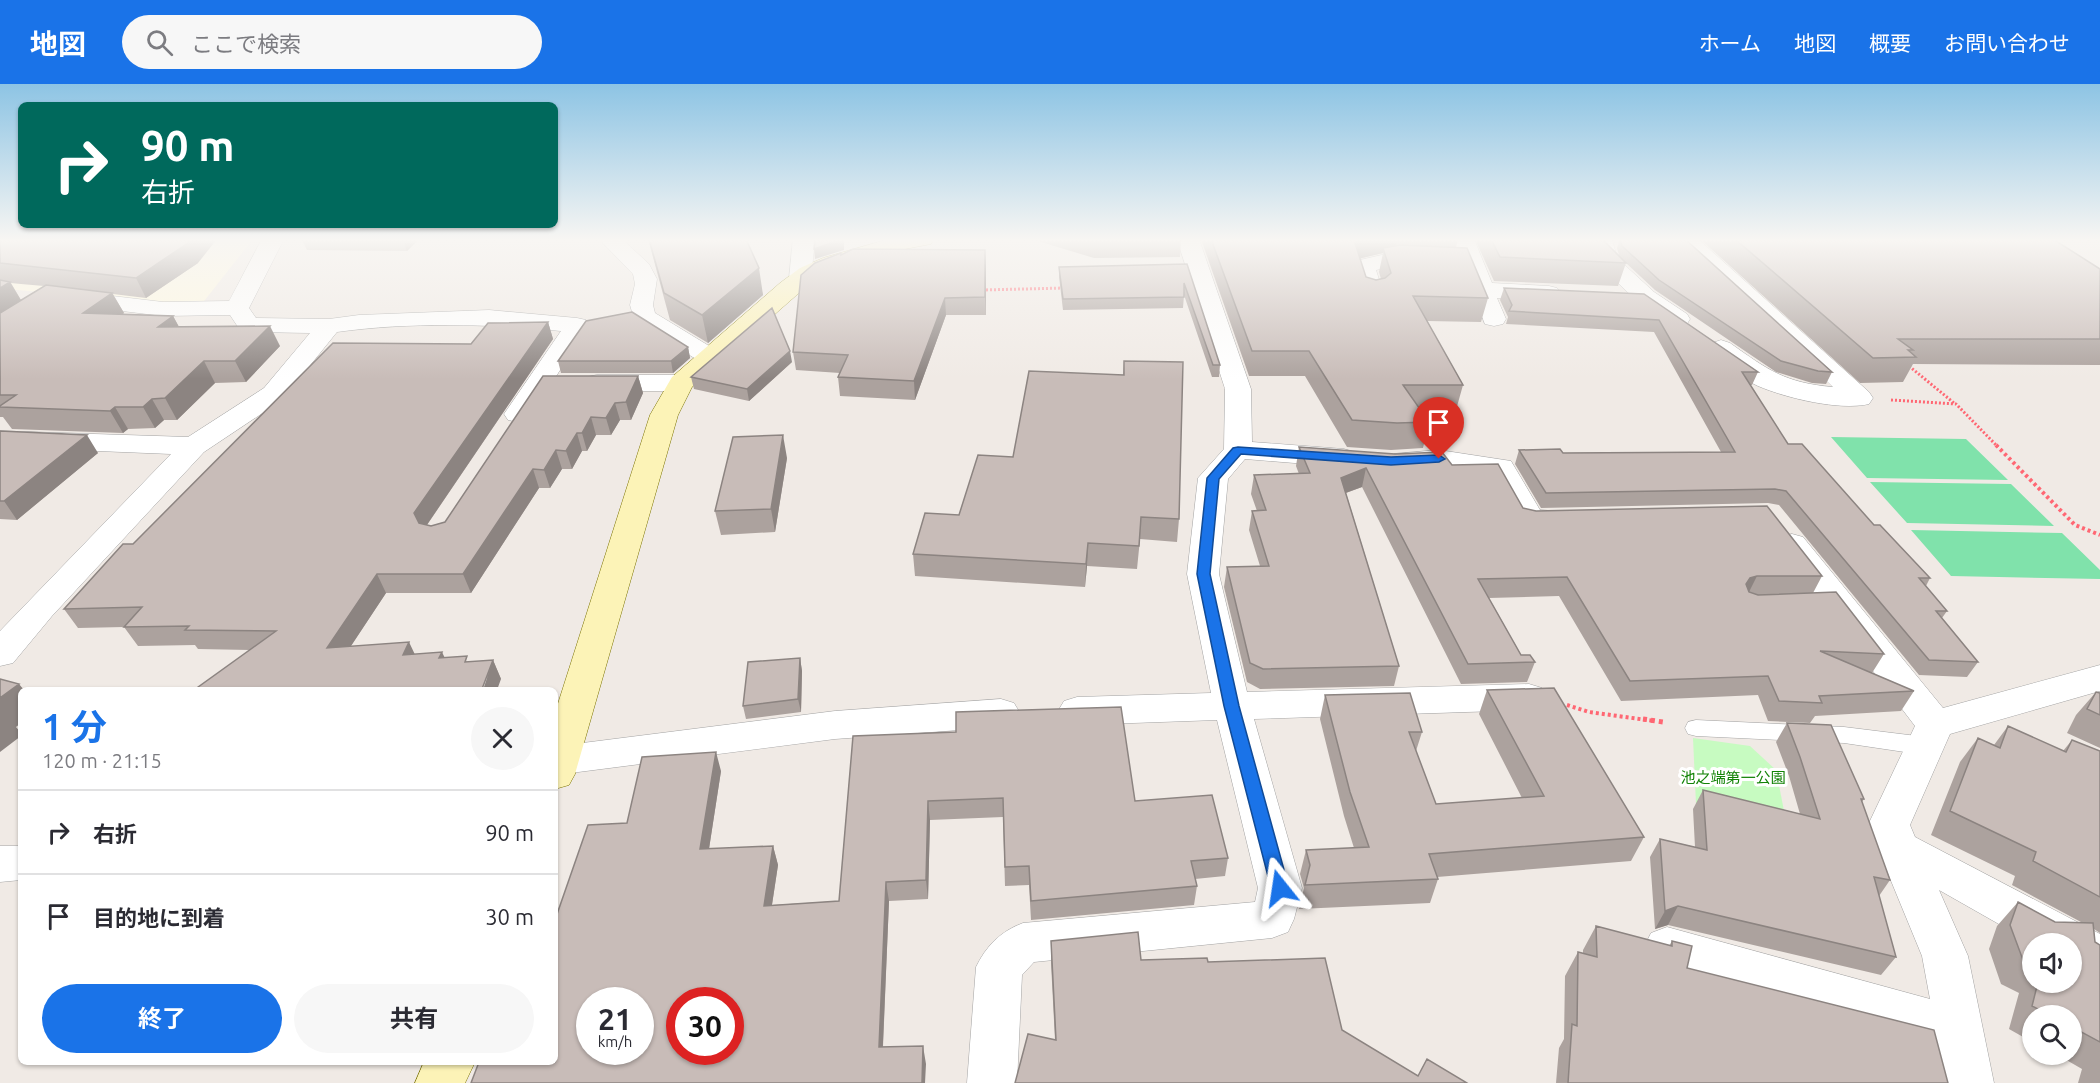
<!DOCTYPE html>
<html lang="ja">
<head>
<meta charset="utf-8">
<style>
  body { margin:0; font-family:Ubuntu,"Noto Sans JP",sans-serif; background:#f7f7f7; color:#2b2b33; height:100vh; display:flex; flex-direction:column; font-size:22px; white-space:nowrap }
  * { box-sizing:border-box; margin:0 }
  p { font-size:20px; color:#7c7c81 }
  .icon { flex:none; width:33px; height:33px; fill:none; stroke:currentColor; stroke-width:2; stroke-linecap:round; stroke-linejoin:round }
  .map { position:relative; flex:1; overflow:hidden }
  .side { position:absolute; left:18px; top:603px; width:540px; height:378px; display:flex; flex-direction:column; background:#fff; border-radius:9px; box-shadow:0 2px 4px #0004 }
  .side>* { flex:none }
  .top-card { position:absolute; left:18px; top:18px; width:540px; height:126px; border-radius:9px; box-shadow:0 2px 4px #0004; background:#00695c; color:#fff; overflow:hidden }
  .fabs { position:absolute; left:2022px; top:849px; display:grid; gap:12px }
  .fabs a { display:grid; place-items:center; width:60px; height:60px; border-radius:50%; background:#fff; box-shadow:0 2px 4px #0004; font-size:30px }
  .speed { position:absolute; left:576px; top:903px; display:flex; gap:12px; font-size:30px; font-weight:700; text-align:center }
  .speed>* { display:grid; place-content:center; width:78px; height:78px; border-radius:50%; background:#fff; box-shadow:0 2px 4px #0004; line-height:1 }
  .speed small { font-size:15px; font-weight:400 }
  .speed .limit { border:9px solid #d22; background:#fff; color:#111 }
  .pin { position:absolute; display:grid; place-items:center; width:51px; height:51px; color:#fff; margin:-62px -26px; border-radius:50% 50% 50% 0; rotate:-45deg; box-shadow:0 0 6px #0007 }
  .pin .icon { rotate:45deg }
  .me { position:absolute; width:66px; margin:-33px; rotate:345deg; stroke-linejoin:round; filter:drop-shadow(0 0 4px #0008) }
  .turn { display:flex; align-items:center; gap:21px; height:126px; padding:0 24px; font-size:27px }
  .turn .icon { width:78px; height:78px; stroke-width:2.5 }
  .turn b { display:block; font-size:42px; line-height:51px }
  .round { display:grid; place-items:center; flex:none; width:63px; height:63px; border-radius:32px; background:#f7f7f7 }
  .summary { display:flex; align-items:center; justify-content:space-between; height:102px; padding:0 24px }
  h1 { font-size:36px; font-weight:700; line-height:45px; color:#1a73e8 }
  .button { display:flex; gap:12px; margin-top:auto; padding:12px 24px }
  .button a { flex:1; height:69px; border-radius:36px; background:#1a73e8; color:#fff; font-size:24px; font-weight:700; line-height:69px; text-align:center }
  .button a+a { background:#f7f7f7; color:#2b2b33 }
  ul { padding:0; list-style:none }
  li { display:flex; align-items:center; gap:18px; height:84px; padding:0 24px; border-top:2px solid #e1e1e2 }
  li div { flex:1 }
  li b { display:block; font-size:22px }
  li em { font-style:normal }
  header { display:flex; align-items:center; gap:36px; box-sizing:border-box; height:84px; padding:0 30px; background:#1a73e8; color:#fff }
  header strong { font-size:28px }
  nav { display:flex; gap:33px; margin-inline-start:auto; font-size:21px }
  .search { width:420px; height:54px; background:#f7f7f7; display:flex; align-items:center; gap:15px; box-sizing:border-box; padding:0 21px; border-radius:33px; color:#7c7c81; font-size:22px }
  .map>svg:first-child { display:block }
  .education { fill:#fff9df }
  .park { fill:#c7fbc1 }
  .pitch { fill:#80e2ab }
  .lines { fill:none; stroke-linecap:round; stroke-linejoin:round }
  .lane-casing { stroke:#a3a3a3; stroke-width:1 }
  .street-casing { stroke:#a3a3a3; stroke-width:1 }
  .secondary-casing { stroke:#7b7301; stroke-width:1 }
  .path-far2 { stroke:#ff6773; stroke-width:3; stroke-dasharray:2 2; stroke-linecap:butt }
  .path-far1 { stroke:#ff6773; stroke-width:4; stroke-dasharray:3 3; stroke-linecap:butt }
  .path { stroke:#ff6773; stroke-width:5; stroke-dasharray:4 4; stroke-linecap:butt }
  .lane { fill:#fff; fill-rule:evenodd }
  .street { fill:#fff; fill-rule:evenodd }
  .secondary { fill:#fcf3b7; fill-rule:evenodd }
  .wall { fill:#aca29e; fill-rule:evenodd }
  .shaded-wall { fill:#8c8481 }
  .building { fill:#c8bcb8; stroke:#8c8481; stroke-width:1.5; fill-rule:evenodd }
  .route { fill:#1a73e8; stroke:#114b97; stroke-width:1.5 }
  .labels { text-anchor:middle; stroke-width:6; stroke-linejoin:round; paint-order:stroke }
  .park-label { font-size:15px; fill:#138307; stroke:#fff }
</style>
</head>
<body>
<header>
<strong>地図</strong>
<div class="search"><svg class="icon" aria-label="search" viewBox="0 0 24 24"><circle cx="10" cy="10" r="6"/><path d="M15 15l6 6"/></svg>ここで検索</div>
<nav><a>ホーム</a><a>地図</a><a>概要</a><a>お問い合わせ</a></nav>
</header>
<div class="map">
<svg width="2100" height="999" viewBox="0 0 2100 999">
  <rect width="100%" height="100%" fill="#f0eae5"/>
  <!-- education -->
  <path class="education" d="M0 155H253L201 221 4 205Z"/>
  <!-- park -->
  <path class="park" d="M1693 654 1750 662 1776 686 1787 742 1696 720Z"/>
  <!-- pitch -->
  <path class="pitch" d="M1831 353 1966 355 2008 396 1867 394Z
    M1870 398 2011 400 2054 442 1907 439Z
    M1911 446 2062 449 2100 486V495L1951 492Z"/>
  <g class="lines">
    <!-- lane casing -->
    <g class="lane-casing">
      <path id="lane" d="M1696 636 1844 643 1925 653 1933 656 1936 662 1933 668 1925 671 1844 659 1696 652 1688 650 1685 644 1688 638Z"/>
    </g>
    <!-- street casing -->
    <g class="street-casing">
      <path id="street" d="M262 155H284L249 224 256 234 329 235 359 231 489 226 577 234 586 236 589 241 528 336 518 338 508 336 504 330 561 247C487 240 411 238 337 248L282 316 204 368 52 532 13 579 0 582V547L171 370 0 363V347L188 353 264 304 310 249 249 248 240 246 230 231 163 232 57 219 9 249 0 251V234L45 207 53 205 163 218 229 217Z
        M599 155H622L649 180 657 195 653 221 655 229 719 268 723 273 719 278 710 281 701 278 635 238 630 221 635 200 633 190Z
        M793 155H815L811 195 808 200 800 202 792 200 789 195Z
        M1177 155H1199L1251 305 1252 358 1344 365 1354 368 1358 374 1354 380 1344 383 1245 375 1228 395 1219 490 1247 608 1529 600 1542 604 1547 613 1542 622 1529 626 1254 635 1302 804 1294 835 1288 848 1272 854 1034 878 1022 891 1017 999H967L976 883C986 862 1001 847 1023 839L1255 818 1258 804 1217 636 1077 641 1064 637 1058 627 1064 617 1077 613 1211 609 1187 490 1198 394 1224 365 1225 305Z
        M1452 155H1474L1492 199 1549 202 1557 204 1561 209 1557 214 1549 216 1497 214 1506 235 1503 240 1494 242 1485 240Z
        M1590 155H1612L1617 174 1654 208 1687 230 1690 235 1687 240 1678 242 1669 240 1638 218 1599 181Z
        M1675 155H1698L1869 308 1873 314 1869 320C1840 327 1786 314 1758 302 1742 295 1726 280 1712 269L1708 264 1712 259 1721 256 1730 259C1768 286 1785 299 1833 303Z
        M1395 168 1434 172 1437 177 1434 182 1426 184 1395 182 1376 186 1384 211 1380 216 1372 218 1364 216 1353 182 1356 177Z
        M597 291H681L690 293 694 299 690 305 681 307H597L588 305 584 299 588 293Z
        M1439 366 1511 377 1540 426 1571 428 1575 435 1571 442C1554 446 1536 446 1519 442L1490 390 1439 384 1404 385 1394 382 1390 376 1394 370Z
        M1792 450 1803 453 1943 624 2100 581V607L1950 650 1910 741 1915 753 2100 850V893L2072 880V860H2034L1939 806 1968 872 1994 999H1944L1938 961 1667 883 1651 877 1644 863 1651 849 1667 843 1930 915 1922 872 1868 741 1915 642 1776 460 1781 453Z
        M1001 615 1014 619 1020 629 1014 639 1001 643 835 655 555 691V663L559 662 835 627Z
        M0 762H21V796L0 798Z"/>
    </g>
    <!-- secondary casing -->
    <g class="secondary-casing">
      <path id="secondary" d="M889 155H934L931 160 884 169 816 194 692 303 678 331 575 690 569 701 555 705V629L650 331 672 293 780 199 800 184 823 174Z
        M424 978H475L465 999H415Z"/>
    </g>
    <!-- path-far2 -->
    <path class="path-far2" d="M982 206 1064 204
      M1909 282 1954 319
      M1891 316 1956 320 1998 363"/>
    <!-- path-far1 -->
    <path class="path-far1" d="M1996 361 2075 441 2100 451
      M1567 621 1589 628 1654 637"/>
    <!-- path -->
    <path class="path" d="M1643 635 1663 638"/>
    <!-- lane -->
    <use href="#lane" class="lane"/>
    <!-- street -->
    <use href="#street" class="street"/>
    <!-- secondary -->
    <use href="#secondary" class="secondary"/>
  </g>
  <!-- wall -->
  <path class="wall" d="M0 155 198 179 146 214 113 210 124 229 123 230 173 232 179 243 280 262 246 298 215 299 177 336H164L155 344 128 345 123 349 12 345 3 333H0ZM11 199 21 200 44 202 21 216Z
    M304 155H419L407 167 307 166 302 156Z
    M648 155H746L763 211 708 259 670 236Z
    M1031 155H1181L1180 173 1094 174Z
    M1201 155H1458L1456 163 1488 214 1481 238 1427 237 1463 301 1456 326 1421 327 1429 338 1423 364 1391 366 1347 363 1305 292H1249ZM1383 169 1379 188 1381 195 1376 196 1366 193 1360 174Z
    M1475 155H1602L1619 171 1617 164 1620 155H1685L1832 288 1826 300 1812 299 1776 288 1655 206 1626 179 1618 202 1494 197Z
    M1700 155H2053L2100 185V281L1913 280 1903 298 1860 299Z
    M985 166 986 231H946L915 316 840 312 838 293 840 289 796 286 793 268 841 171Z
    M1187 180 1220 281 1219 293H1212L1184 211 1183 224 1063 226 1059 193V183Z
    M1504 204 1644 210 1758 288 1752 301H1750L1788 360 1930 494 1926 502 1947 527 1942 534 1978 578 1967 593 1919 591 1779 421 1768 419 1541 424 1515 380 1519 366 1563 369 1721 368 1654 248 1506 240 1508 233 1500 216Z
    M548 238 553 255 427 441 431 442 445 438 638 292 643 309 631 336H620L611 351H596L587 367H582L572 385H562L550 404H539L471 509H386L351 562 445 574 469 578 493 576 501 595 250 566 198 565 195 561 138 562 124 543 78 544 64 525 133 460 471 260Z
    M688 263 690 274 673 289H561L558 277Z
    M1124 277 1179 435 1177 458 1140 455 1137 485 1087 482 1085 503 915 492 913 470 959 431 1013 373 1123 291Z
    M792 278 749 317 694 305 691 293Z
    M0 347 98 369 17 436 0 435Z
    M1299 363 1452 381 1523 424 1822 492 1813 509 1884 570 1872 589 1914 607 1901 627 1815 632 1810 639 1768 637 1758 611 1621 617 1559 512 1489 514 1521 571 1535 578 1527 598 1461 600 1362 403 1346 409 1399 582 1394 602 1260 605 1247 598 1224 503 1227 483 1260 482 1249 446 1252 427H1257L1251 410 1254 391 1299 390 1296 382Z
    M787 374 775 448 721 451 715 427Z
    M800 574 802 587 801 628 746 635 743 622Z
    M1487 606 1644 753 1631 777 1437 793 1438 795 1430 819 1299 825 1304 804 1300 790 1306 766 1354 764 1344 732 1320 635 1325 611 1422 648 1416 667 1436 720 1522 714 1479 630Z
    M2096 608 2100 609V664L2067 649 2076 631Z
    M1787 639 1864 715 1862 718 1890 796 1879 812 1896 873 1881 891 1668 841 1655 845 1650 773 1660 755 1695 763 1693 725 1703 706 1800 730 1789 692 1776 658Z
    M2008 642 2063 667 2072 656 2100 667V849L2094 845 2095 858 2100 861V999H2078L2082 985 2056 970H2072V932H2032V958L2009 945 2019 909 2001 900 1989 865 1997 842 2018 818 2055 838H2081L2012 801 2015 792 1931 751 1960 678 1978 654 1994 661ZM2032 860 2072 898H2032Z
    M853 652 1135 717 1228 774 1225 792 1195 795 1197 802 1194 821 1031 836 1029 801 1005 802 1003 733 930 736 928 815 889 817 883 963 926 980 555 978 627 739 721 687 709 765 773 762 778 781 772 821 839 817Z
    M1596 842 1669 862 1672 857 1687 884 1948 999H1556L1559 964 1564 955 1565 892 1578 868 1583 869V866Z
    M1051 857 1141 876 1208 878 1342 946 1418 992 1467 999 1055 956 1051 879Z"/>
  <!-- shaded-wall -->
  <path class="shaded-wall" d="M192 155H217L198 179 146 214 136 194Z
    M405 155H419L407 167 403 157Z
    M843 155H844V166L815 175 814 165Z
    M1357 155H1397L1395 166 1383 164V169L1354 176 1355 159Z
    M985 166 986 183V231L985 213Z
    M759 184 763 211 708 259 702 231Z
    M10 198 22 218 0 231V204Z
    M112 209 124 229 95 249 83 229Z
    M945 214 946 231 915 316 914 297Z
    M173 232 184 252 158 243Z
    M548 238 553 255 422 448 414 429Z
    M270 242 280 262 246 298 235 277Z
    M688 263 690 274 673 289 671 277Z
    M790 267 792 278 749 317 747 305Z
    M204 277 215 299 177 336 165 314Z
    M638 292 643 309 631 336 626 318Z
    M152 315 164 336 155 344 143 323Z
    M615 319 620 336 611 351 606 334Z
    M115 323 128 345 123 349 110 327Z
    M591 333 596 351 587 367 582 349Z
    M577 349 582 367 572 385 566 367Z
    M87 351 98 369 17 436 4 417Z
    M783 351 787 374 775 448 771 425Z
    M556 366 562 385 550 404 544 386Z
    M1366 384 1362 403 1337 412 1341 394Z
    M533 385 539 404 471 509 463 490Z
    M1088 459 1087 482 1085 503 1086 480Z
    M377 490 386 509 337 583 327 564Z
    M1757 492 1747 512 1746 500 1750 494Z
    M409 558 418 577 403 571Z
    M442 568 451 587 439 574Z
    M800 574 802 587 801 628 798 615Z
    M493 576 501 595 497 606H483Z
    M19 600 24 606H21V639L16 643 21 649V652L0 668V614Z
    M716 668 721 687 706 784 700 765Z
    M928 717 930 736 928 815 926 796Z
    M773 762 778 781 769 840 764 822Z
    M886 798 889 817 882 981 879 963Z
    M1678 822 1668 841 1655 845 1665 827Z
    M923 962 926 980 925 999H922Z"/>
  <!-- building -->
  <path class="building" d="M0 155H192L188 159 136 194 0 179Z
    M304 155H405L403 157 302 156Z
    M649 155H746L759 184 702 231 664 209Z
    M815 155H843L814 165Z
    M1211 155H1357L1355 159 1366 193 1376 196 1385 194 1391 189 1383 164 1400 161 1467 164 1488 214 1413 212 1463 301H1403L1429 338 1397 339 1352 336 1309 267H1252Z
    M1491 155H1602L1626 179 1500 173Z
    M1620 155H1685L1832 288 1818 287 1781 277 1659 196 1622 162Z
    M1735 155H2053L2100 185V255H1898L1913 266H1908L1916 273 1873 274Z
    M853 165 985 166V213L945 214 914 297 838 293 848 271 793 268 801 191 815 179 841 169V171Z
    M1187 180 1220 281H1213L1184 199V213L1063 215 1059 183Z
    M0 196 10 198 0 204Z
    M46 201 112 209 83 229 173 232 158 243 270 242 235 277H204L165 314 152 315 143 323H115L110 327 0 323V322L16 311H0V229Z
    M1504 204 1644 210 1758 288H1742L1788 360H1802L1874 441H1880L1930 494H1919L1947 527H1936L1978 578 1929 576 1786 407 1775 405 1546 409 1519 366 1560 365 1563 369 1735 368 1659 236 1509 227 1512 221Z
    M772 224 790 267 747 305 691 293Z
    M632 228 688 263 671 277H558L586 237Z
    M548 238 414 429 419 439 431 442 445 438 543 292H638L626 318 615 319 606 334 591 333 582 349H577L566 367 556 366 544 386 533 385 463 490H377L327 564 409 558 403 571 442 568 439 574 467 572 465 578 493 576 482 605H492V606H194L276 547 185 546 189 542 124 543 142 523 64 525 123 460H133L333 259 471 260 488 239Z
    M1124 277 1183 278 1179 435 1141 433 1139 462 1088 459 1086 480 913 470 925 429 959 431 978 371 1013 373 1029 287 1124 291Z
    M0 347 87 351 4 417H0Z
    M783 351 771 425 715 427 733 353Z
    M1299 363 1395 370 1442 368 1452 381 1498 380 1523 424 1536 427 1767 422 1822 492H1757L1750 494 1746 500 1749 508 1758 511 1836 508 1884 570 1820 567 1914 607 1819 612 1822 619 1779 617 1768 592 1630 597 1567 493 1478 495 1521 571H1530L1535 578 1468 580 1366 384 1341 394 1399 582 1263 585 1250 579 1227 483 1269 482 1252 427 1266 426 1254 391 1310 389Z
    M800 574 798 615 743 622 748 578Z
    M0 595 19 600 0 614Z
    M1554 604 1644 753 1429 770 1438 795 1305 801 1310 781 1306 766 1369 763 1350 708 1325 611 1410 609 1422 648H1409L1436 720 1544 712 1487 606Z
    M2096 608 2100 609V631L2087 625Z
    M1121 623 1135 717 1212 711 1228 774 1191 777 1197 802 1031 817 1029 782 1005 783 1003 714 928 717 926 796 886 798 879 963 923 962 922 999H471L479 978H555V836L588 741 627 739 642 673 716 668 700 765 773 762 764 822 839 817 853 652 956 648V628ZM590 916H640V968H590ZM680 916H730V968H680Z
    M1787 639 1831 641 1864 715H1861L1890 796 1874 793 1896 873 1678 822 1665 827 1660 755 1707 766 1703 706 1820 735 1800 673Z
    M2008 642 2066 668 2072 656 2100 667V813L2033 777 2036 768 1950 727 1978 654 2000 664Z
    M2018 818 2055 838 2093 839 2095 858 2100 861V958L2072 943V932H2051L2032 922 2038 898H2072V860H2032V881L2023 876 2010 841Z
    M1596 842 1672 862V857L1692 862 1687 884 1934 946 1948 999H1568L1572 940 1577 942 1578 868 1597 873Z
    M1138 848 1141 876 1207 874 1208 878 1325 874 1342 946 1418 992 1427 975 1467 999H1015L1028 950 1056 956 1051 857Z"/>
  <!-- sky -->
  <linearGradient id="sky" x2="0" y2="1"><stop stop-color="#8dc4e4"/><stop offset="0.53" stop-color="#f8f6f3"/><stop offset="1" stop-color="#f8f6f3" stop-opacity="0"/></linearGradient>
  <rect width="2100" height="295" fill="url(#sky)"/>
  <!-- route -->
  <path class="route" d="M1238 363 1391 373 1439 371 1445 375 1439 378 1391 381 1241 370 1219 395 1210 490 1239 622 1289 804 1286 809 1280 812 1273 809 1271 804 1224 622 1197 490 1207 394 1233 364Z"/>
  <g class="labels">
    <!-- park labels -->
    <g class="park-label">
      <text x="1733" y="699">池之端第一公園</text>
    </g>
  </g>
</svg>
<div class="fabs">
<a><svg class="icon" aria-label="sound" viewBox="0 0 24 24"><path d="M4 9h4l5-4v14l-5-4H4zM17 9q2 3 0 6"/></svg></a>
<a><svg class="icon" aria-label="search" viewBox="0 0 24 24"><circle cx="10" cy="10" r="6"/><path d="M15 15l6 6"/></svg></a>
</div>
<div class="speed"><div>21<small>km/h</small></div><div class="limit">30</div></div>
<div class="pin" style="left:1439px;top:375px;background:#d93025"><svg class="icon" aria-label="arrive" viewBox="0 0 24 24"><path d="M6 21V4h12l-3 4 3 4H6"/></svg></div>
<svg class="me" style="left:1280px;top:804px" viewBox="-20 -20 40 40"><path d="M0-17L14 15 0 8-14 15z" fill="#1a73e8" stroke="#fff" stroke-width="4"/></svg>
<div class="top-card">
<div class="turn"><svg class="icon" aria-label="right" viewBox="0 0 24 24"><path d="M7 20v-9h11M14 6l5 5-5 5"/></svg><div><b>90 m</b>右折</div></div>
</div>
<section class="side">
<div class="summary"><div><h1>1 分</h1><p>120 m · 21:15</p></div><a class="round"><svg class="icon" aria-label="close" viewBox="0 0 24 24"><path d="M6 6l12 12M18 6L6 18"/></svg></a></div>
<ul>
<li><svg class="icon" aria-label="right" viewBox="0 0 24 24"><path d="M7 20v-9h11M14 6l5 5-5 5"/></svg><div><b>右折</b></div><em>90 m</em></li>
<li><svg class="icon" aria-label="arrive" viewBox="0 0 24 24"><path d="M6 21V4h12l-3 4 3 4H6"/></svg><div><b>目的地に到着</b></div><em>30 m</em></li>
</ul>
<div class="button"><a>終了</a><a>共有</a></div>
</section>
</div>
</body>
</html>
